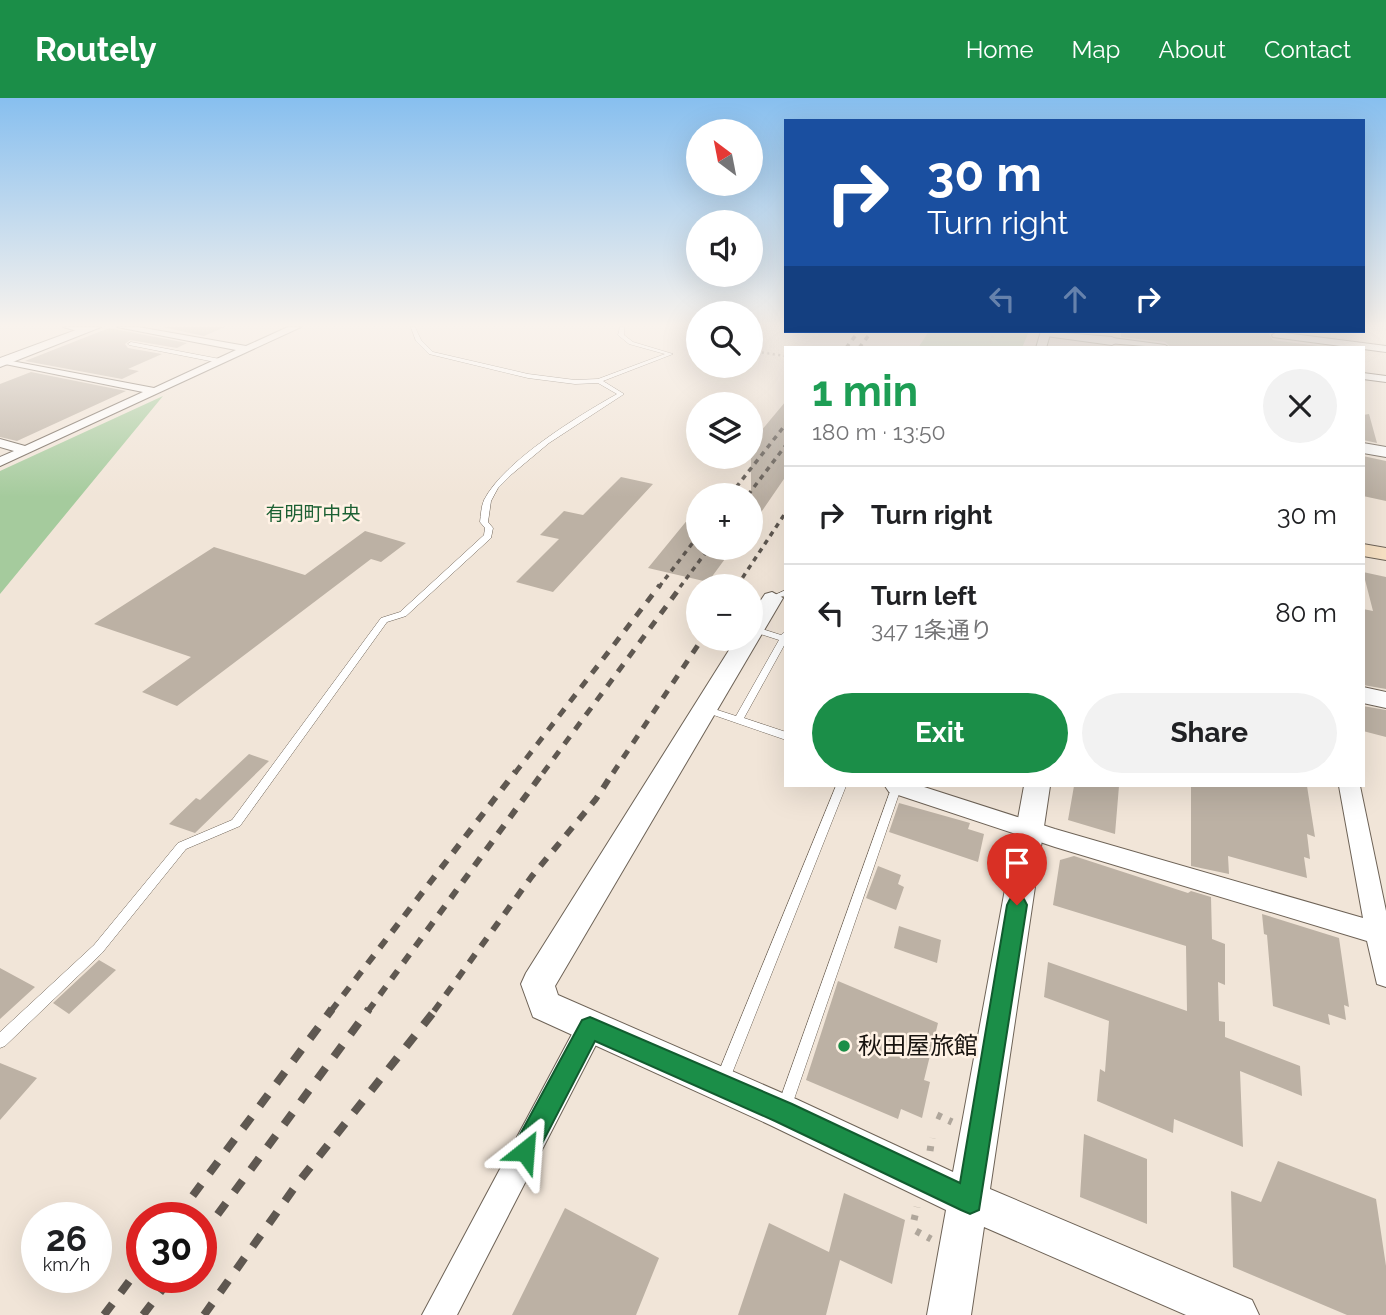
<!DOCTYPE html>
<html lang="en">
<head>
<meta charset="utf-8">
<style>
  body { margin:0; font-family:Raleway,"Noto Sans JP",sans-serif; background:#f2f2f2; color:#202124; height:100vh; display:flex; flex-direction:column; font-size:26px; white-space:nowrap }
  * { box-sizing:border-box; margin:0 }
  p { font-size:23px; color:#757577 }
  .icon { flex:none; width:38px; height:38px; fill:none; stroke:currentColor; stroke-width:2; stroke-linecap:round; stroke-linejoin:round }
  .map { position:relative; flex:1; overflow:hidden }
  .sheet { position:absolute; left:784px; top:248px; width:581px; height:441px; display:flex; flex-direction:column; background:#fff; border-radius:0px; box-shadow:0 7px 28px #0002 }
  .sheet>* { flex:none }
  .banner { position:absolute; left:784px; top:21px; width:581px; height:214px; border-radius:0px; box-shadow:0 7px 28px #0002; background:#1a4fa0; color:#fff; overflow:hidden }
  .needle { width:46px; rotate:328deg }
  .controls { position:absolute; left:686px; top:21px; display:grid; gap:14px }
  .controls a { display:grid; place-items:center; width:77px; height:77px; border-radius:50%; background:#fff; box-shadow:0 7px 28px #0002; font-size:35px }
  .speed { position:absolute; left:21px; top:1104px; display:flex; gap:14px; font-size:35px; font-weight:700; text-align:center }
  .speed>* { display:grid; place-content:center; width:91px; height:91px; border-radius:50%; background:#fff; box-shadow:0 7px 28px #0002; line-height:1 }
  .speed small { font-size:18px; font-weight:400 }
  .speed .limit { border:10px solid #d22; background:#fff; color:#111 }
  .pin { position:absolute; display:grid; place-items:center; width:60px; height:60px; color:#fff; margin:-72px -30px; border-radius:50% 50% 50% 0; rotate:-45deg; box-shadow:0 0 7px #0007 }
  .pin .icon { rotate:45deg }
  .me { position:absolute; width:77px; margin:-38px; rotate:28deg; stroke-linejoin:round; filter:drop-shadow(0 0 5px #0008) }
  .turn { display:flex; align-items:center; gap:24px; height:147px; padding:0 28px; font-size:32px }
  .turn .icon { width:91px; height:91px; stroke-width:2.5 }
  .turn b { display:block; font-size:49px; line-height:60px }
  .lanes { display:flex; align-items:center; height:66px; padding:0 28px; background:#0003; justify-content:center; gap:35px; direction:ltr }
  .lanes .off { opacity:.35 }
  .round { display:grid; place-items:center; flex:none; width:74px; height:74px; border-radius:37px; background:#f2f2f2 }
  .summary { display:flex; align-items:center; justify-content:space-between; height:119px; padding:0 28px }
  h1 { font-size:42px; font-weight:700; line-height:52px; color:#1e9e55 }
  .cta { display:flex; gap:14px; margin-top:auto; padding:14px 28px }
  .cta a { flex:1; height:80px; border-radius:42px; background:#1b8e48; color:#fff; font-size:28px; font-weight:700; line-height:80px; text-align:center }
  .cta a+a { background:#f2f2f2; color:#202124 }
  ul { padding:0; list-style:none }
  li { display:flex; align-items:center; gap:21px; height:98px; padding:0 28px; border-top:2px solid #e0e0e0 }
  li div { flex:1 }
  li b { display:block; font-size:26px }
  li em { font-style:normal }
  header { display:flex; align-items:center; gap:42px; box-sizing:border-box; height:98px; padding:0 35px; background:#1b8e48; color:#fff }
  header strong { font-size:33px }
  nav { display:flex; gap:38px; margin-inline-start:auto; font-size:24px }
  .map>svg:first-child { display:block }
  .green { fill:#a5cb9d }
  .building { fill:#bcb1a4 }
  .lines { fill:none; stroke-linecap:round; stroke-linejoin:round }
  .service-casing { stroke:#6e6357; stroke-width:1 }
  .minor-casing { stroke:#6e6357; stroke-width:2 }
  .tertiary-casing { stroke:#6e6357; stroke-width:2 }
  .secondary-casing { stroke:#6e6357; stroke-width:2 }
  .path-far1 { stroke:#afa69b; stroke-width:2.5; stroke-dasharray:2 3.5; stroke-linecap:butt }
  .path { stroke:#afa69b; stroke-width:7; stroke-dasharray:5 8; stroke-linecap:butt }
  .service { fill:#fff; fill-rule:evenodd }
  .minor { fill:#fff; fill-rule:evenodd }
  .tertiary { fill:#fff; fill-rule:evenodd }
  .secondary { fill:#f7e1c4; fill-rule:evenodd }
  .rail-far3 { stroke:#5f5851; stroke-width:3.5; stroke-dasharray:5 5; stroke-linecap:butt }
  .rail-far2 { stroke:#5f5851; stroke-width:5; stroke-dasharray:9 9; stroke-linecap:butt }
  .rail-far1 { stroke:#5f5851; stroke-width:6; stroke-dasharray:10 10; stroke-linecap:butt }
  .rail { stroke:#5f5851; stroke-width:8; stroke-dasharray:14 14; stroke-linecap:butt }
  .route { fill:#1b8e48; stroke:#125c2f; stroke-width:2 }
  .poi-dot { fill:#1b8e48; stroke:#fff2e5; stroke-width:2.5 }
  .labels { text-anchor:middle; stroke-width:5; stroke-linejoin:round; paint-order:stroke }
  .far-neighbourhood-label { font-size:19px; fill:#1c6033; stroke:#fff2e5 }
  .near-poi-label { font-size:24px; fill:#17130f; stroke:#fff2e5; text-anchor:start }
</style>
</head>
<body>
<header>
<strong>Routely</strong>
<nav><a>Home</a><a>Map</a><a>About</a><a>Contact</a></nav>
</header>
<div class="map">
<svg width="1386" height="1217" viewBox="0 0 1386 1217">
  <rect width="100%" height="100%" fill="#f1e5d8"/>
  <!-- green -->
  <path class="green" d="M929 233H1029L1022 250H918Z
    M163 298 0 496V373Z"/>
  <!-- building -->
  <path class="building" d="M162 229H225L204 238Z
    M109 230 187 245 177 250 130 242 125 246 128 250 162 256 128 271 139 273 122 281 25 263Z
    M1121 233H1274L1269 236 1273 242 1333 250H1172L1165 244 1121 239Z
    M31 274 126 293 17 343 0 339V286Z
    M786 303V378L751 429V345Z
    M1369 316 1377 345 1363 342V317Z
    M1363 358 1386 363V403L1363 398Z
    M621 379 653 386 553 494 516 484 559 441 540 437 564 413 583 417Z
    M698 409V450H733L708 484 648 470Z
    M365 433 406 445 381 464 371 461 177 608 142 594 191 559 94 526 214 449 305 477Z
    M1363 474 1386 479V591L1363 587V511L1373 513Z
    M1363 608 1386 612V639L1363 633Z
    M249 656 269 663 195 735 169 726 196 700 200 702Z
    M1074 688H1119L1115 736 1068 722Z
    M1191 688H1307L1315 739 1307 736 1310 761 1304 759 1307 780 1228 758 1229 776 1191 768Z
    M899 705 970 725 968 731 984 736 978 764 889 734Z
    M1074 758 1188 795 1191 793 1211 799 1212 841 1225 846V887L1218 884 1219 923 1225 924V939L1300 968 1302 998 1240 973 1243 1049 1174 1021 1173 1035 1097 1003 1100 971 1105 974 1109 923 1044 899 1048 864 1187 913 1186 848 1053 807 1060 762Z
    M878 768 901 777 898 786 904 789 896 812 866 800Z
    M1262 816 1339 840 1349 909 1344 907 1346 922 1328 916 1330 927 1273 908 1267 837 1264 836Z
    M899 828 941 842 937 865 894 850Z
    M99 862 116 872 69 916 53 905Z
    M0 870 35 889 0 921Z
    M838 883 938 925 924 982 930 984 922 1020 901 1011 898 1021 806 982Z
    M0 965 37 980 0 1022Z
    M1084 1036 1147 1061V1126L1080 1099Z
    M1278 1063 1376 1101 1386 1168V1217H1347L1233 1169 1231 1093 1261 1104Z
    M844 1095 905 1122 892 1186 840 1162 826 1217H738L769 1125 829 1154Z
    M565 1110 659 1160 636 1217H512Z"/>
  <g class="lines">
    <!-- service casing -->
    <g class="service-casing">
      <path id="service" d="M411 229H415L421 242 433 254 528 276 575 282 598 281 665 256 629 246 618 237 620 229H624V237L633 244 673 256 603 283 624 296 549 345 512 376 498 390 491 403 488 424 493 430 491 440 406 518 387 524 240 728 186 751 102 855 5 948 0 950V934L94 847 178 745 232 722 381 520 400 514 484 437 485 430 480 424C481 417 481 409 484 402 504 363 578 318 617 296L598 285 575 286 528 280 429 256 416 243Z
        M131 244 220 261 223 263 220 265 129 247 128 246Z
        M786 492V497L772 502 768 500Z
        M753 528 781 537 786 533V544L744 620 786 634V642L702 613 700 611 705 608 736 618 779 542 751 533V529Z
        M836 688H846L729 983 727 988 722 990 717 988 715 983Z
        M892 688H900L901 690 791 1010 789 1015 784 1017 779 1015 777 1010Z"/>
    </g>
    <!-- minor casing -->
    <g class="minor-casing">
      <path id="minor" d="M63 229H84L90 232 85 235Z
        M117 229H138L246 248 288 229H301L0 368V359L14 353 0 349V341L25 348 143 294 5 266 1 265V261L154 290 236 252Z
        M1041 233H1051L1046 250H1036Z
        M1277 234 1386 248V254L1273 239 1272 237Z
        M1112 240 1165 247 1170 250 1108 245 1107 243Z
        M1363 275 1386 278V284L1363 281Z
        M885 688H921L1055 731 1363 820 1339 688H1360L1386 813V889L1377 886 1367 843 1055 749 889 694Z
        M590 917 600 921 604 930 600 939 457 1217H422L580 921Z"/>
    </g>
    <!-- tertiary casing -->
    <g class="tertiary-casing">
      <path id="tertiary" d="M84 229H101L0 269V260Z
        M1040 233 1112 239 1119 243 1112 247 1046 238Z
        M1363 345 1386 349V359L1363 355Z
        M772 494 783 500 555 888 558 897 796 1001 953 1074 1024 688H1050L990 1091 1252 1202 1259 1217H1186L984 1129 971 1217H927L946 1112 770 1027 533 919 521 886 526 875 736 541H751V517L765 496Z
        M1363 589 1386 594V610L1363 605Z"/>
    </g>
    <!-- secondary casing -->
    <g class="secondary-casing">
      <path id="secondary" d="M1363 446 1386 450V462L1363 458Z"/>
    </g>
    <!-- path-far1 -->
    <path class="path-far1" d="M696 244 687 243 698 233
      M988 250 995 233
      M751 253 786 258"/>
    <!-- path -->
    <path class="path" d="M937 1017 952 1024
      M930 1053 932 1040
      M914 1122 917 1109
      M916 1133 931 1141"/>
    <!-- service -->
    <use href="#service" class="service"/>
    <!-- minor -->
    <use href="#minor" class="minor"/>
    <!-- tertiary -->
    <use href="#tertiary" class="tertiary"/>
    <!-- secondary -->
    <use href="#secondary" class="secondary"/>
    <!-- rail-far3 -->
    <path class="rail-far3" d="M846 250 859 233
      M859 250 872 233
      M730 397 786 326
      M748 397 786 347
      M737 488 786 414
      M659 489 698 438
      M680 489 709 450"/>
    <!-- rail-far2 -->
    <path class="rail-far2" d="M515 675 660 487
      M543 675 682 487
      M613 675 702 541"/>
    <!-- rail-far1 -->
    <path class="rail-far1" d="M331 913 516 673
      M368 913 544 673
      M434 913 532 778 596 701 614 673"/>
    <!-- rail -->
    <path class="rail" d="M176 1120 332 911
      M201 1139 369 911
      M104 1217 142 1166
      M143 1217 171 1180
      M204 1217 297 1086 436 911"/>
  </g>
  <!-- sky -->
  <linearGradient id="sky" x2="0" y2="1"><stop stop-color="#87bfef"/><stop offset="0.57" stop-color="#f9f3ed"/><stop offset="1" stop-color="#f9f3ed" stop-opacity="0"/></linearGradient>
  <rect width="1386" height="399" fill="url(#sky)"/>
  <!-- route -->
  <path class="route" d="M1017 799 1024 801 1027 807 979 1112 970 1116 961 1112 775 1023 595 943 534 1061 525 1065 516 1061 513 1053 516 1044 582 922 590 919 792 1006 960 1085 1007 807 1010 801Z"/>
  <!-- markers -->
  <circle class="poi-dot" cx="844" cy="948" r="7"/>
  <g class="labels">
    <!-- far-neighbourhood labels -->
    <g class="far-neighbourhood-label">
      <text x="313" y="422">有明町中央</text>
    </g>
    <!-- near-poi labels -->
    <g class="near-poi-label">
      <text x="858" y="956">秋田屋旅館</text>
    </g>
  </g>
</svg>
<div class="controls">
<a><svg class="needle" viewBox="-14 -14 28 28"><path d="M0-13l5 13h-10z" fill="#e53935"/><path d="M0 13l5-13h-10z" fill="#757577"/></svg></a>
<a><svg class="icon" aria-label="sound" viewBox="0 0 24 24"><path d="M4 9h4l5-4v14l-5-4H4zM17 9q2 3 0 6"/></svg></a>
<a><svg class="icon" aria-label="search" viewBox="0 0 24 24"><circle cx="10" cy="10" r="6"/><path d="M15 15l6 6"/></svg></a>
<a><svg class="icon" aria-label="layers" viewBox="0 0 24 24"><path d="M12 4l9 5-9 5-9-5zM3 14l9 5 9-5"/></svg></a>
<a>+</a>
<a>−</a>
</div>
<div class="speed"><div>26<small>km/h</small></div><div class="limit">30</div></div>
<div class="pin" style="left:1017px;top:807px;background:#d93025"><svg class="icon" aria-label="arrive" viewBox="0 0 24 24"><path d="M6 21V4h12l-3 4 3 4H6"/></svg></div>
<svg class="me" style="left:525px;top:1053px" viewBox="-20 -20 40 40"><path d="M0-17L14 15 0 8-14 15z" fill="#1b8e48" stroke="#fff" stroke-width="4"/></svg>
<div class="banner">
<div class="turn"><svg class="icon" aria-label="right" viewBox="0 0 24 24"><path d="M7 20v-9h11M14 6l5 5-5 5"/></svg><div><b>30 m</b>Turn right</div></div>
<div class="lanes"><svg class="icon off" aria-label="left" viewBox="0 0 24 24"><path d="M17 20v-9H6M10 6l-5 5 5 5"/></svg><svg class="icon off" aria-label="ahead" viewBox="0 0 24 24"><path d="M12 20V5M6 11l6-6 6 6"/></svg><svg class="icon" aria-label="right" viewBox="0 0 24 24"><path d="M7 20v-9h11M14 6l5 5-5 5"/></svg></div>
</div>
<section class="sheet">
<div class="summary"><div><h1>1 min</h1><p>180 m · 13:50</p></div><a class="round"><svg class="icon" aria-label="close" viewBox="0 0 24 24"><path d="M6 6l12 12M18 6L6 18"/></svg></a></div>
<ul>
<li><svg class="icon" aria-label="right" viewBox="0 0 24 24"><path d="M7 20v-9h11M14 6l5 5-5 5"/></svg><div><b>Turn right</b></div><em>30 m</em></li>
<li><svg class="icon" aria-label="left" viewBox="0 0 24 24"><path d="M17 20v-9H6M10 6l-5 5 5 5"/></svg><div><b>Turn left</b><p>347 1条通り</p></div><em>80 m</em></li>
</ul>
<div class="cta"><a>Exit</a><a>Share</a></div>
</section>
</div>
</body>
</html>
